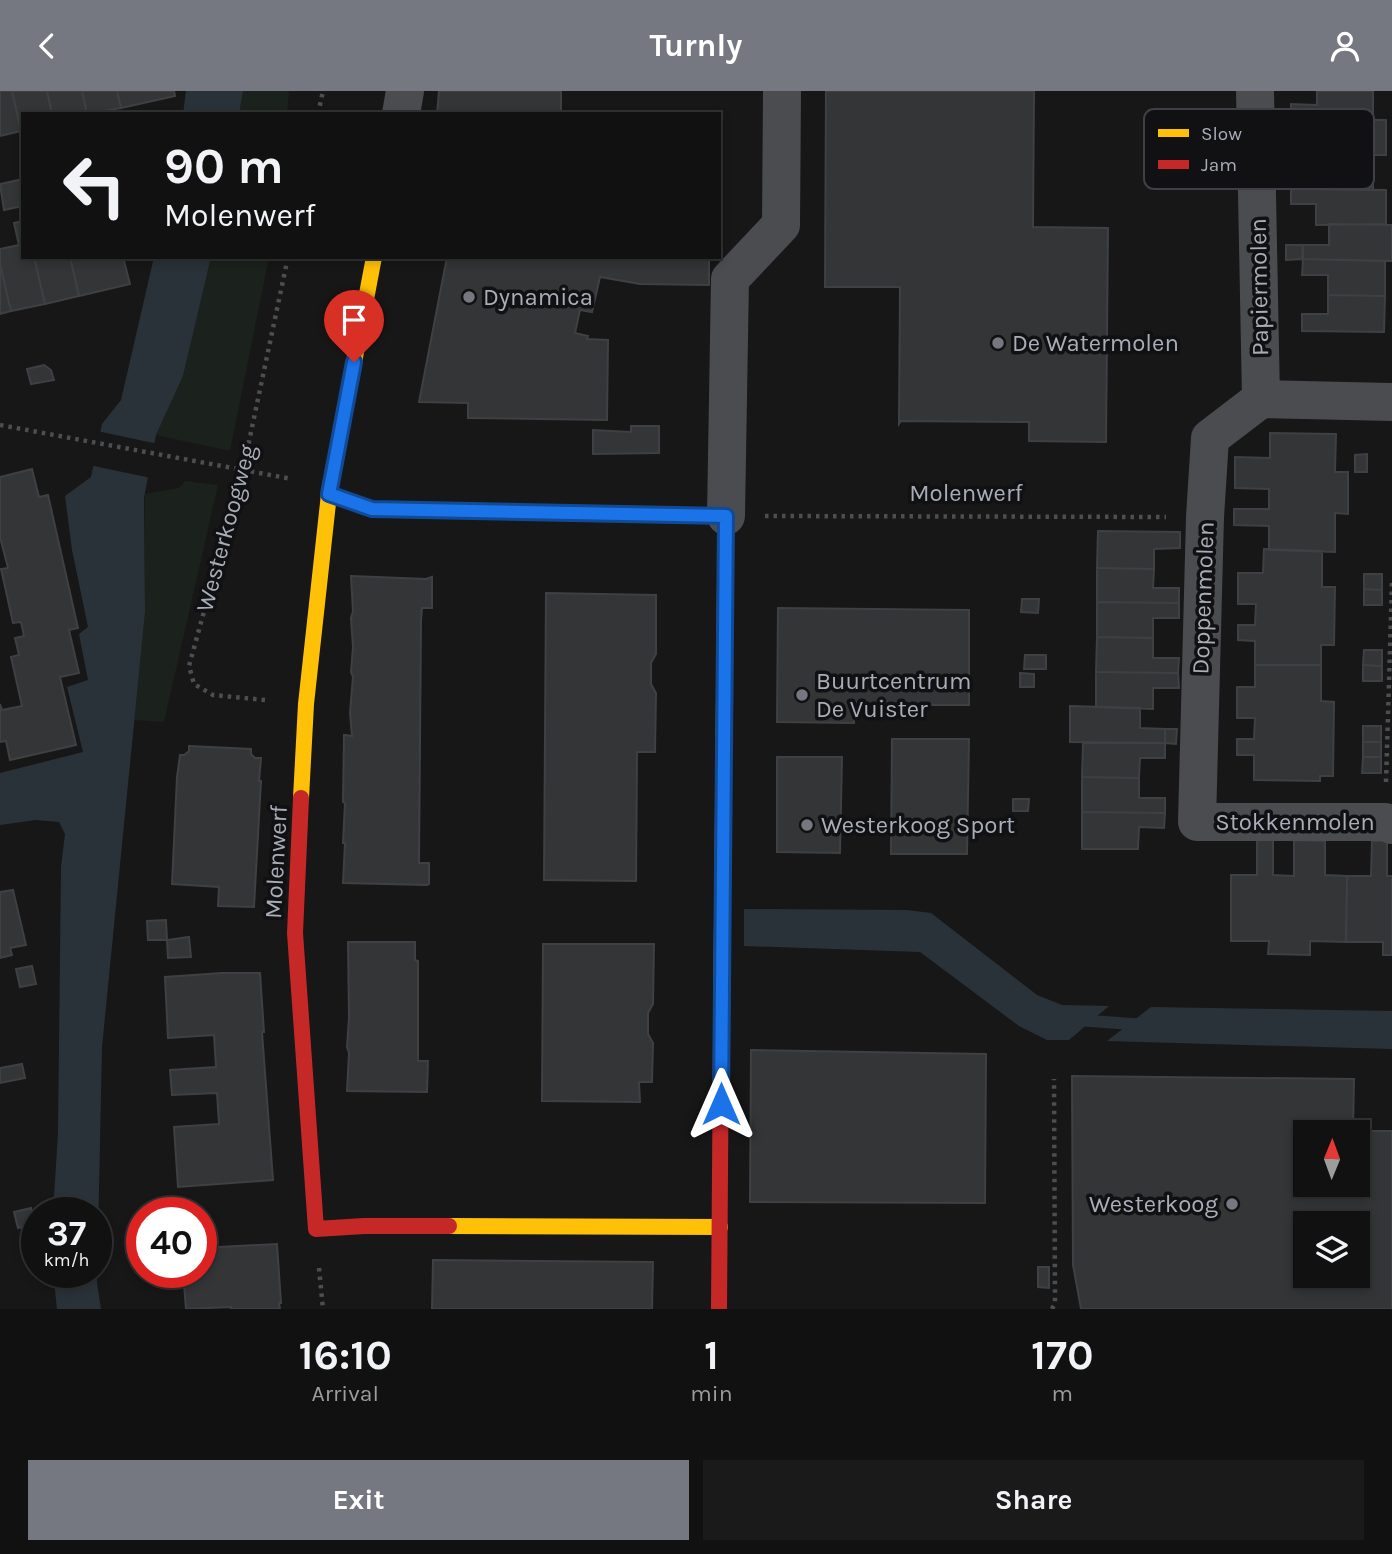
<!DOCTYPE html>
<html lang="en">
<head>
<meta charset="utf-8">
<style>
  body { margin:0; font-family:Karla,sans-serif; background:#1a1a1a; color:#f1f3f6; height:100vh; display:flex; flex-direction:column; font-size:26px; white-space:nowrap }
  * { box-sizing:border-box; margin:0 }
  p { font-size:23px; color:#9c9d9f }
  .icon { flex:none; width:38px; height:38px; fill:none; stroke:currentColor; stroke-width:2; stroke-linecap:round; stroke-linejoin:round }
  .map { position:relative; height:1218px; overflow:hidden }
  .panel { display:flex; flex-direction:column; background:#111; flex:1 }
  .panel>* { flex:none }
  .top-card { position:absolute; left:21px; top:21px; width:700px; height:147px; border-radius:0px; box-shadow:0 4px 10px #0003,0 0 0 2px #303131; background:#111; color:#f1f3f6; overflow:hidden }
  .needle { width:46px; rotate:1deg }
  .tools { position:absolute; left:1293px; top:1029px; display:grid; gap:14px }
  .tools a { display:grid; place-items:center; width:77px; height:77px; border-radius:0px; background:#111; box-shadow:0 4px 10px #0003,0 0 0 2px #303131; font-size:35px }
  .speed { position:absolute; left:21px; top:1106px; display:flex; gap:14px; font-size:35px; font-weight:700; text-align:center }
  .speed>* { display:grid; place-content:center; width:91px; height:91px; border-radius:50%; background:#111; box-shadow:0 4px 10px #0003,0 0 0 2px #303131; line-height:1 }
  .speed small { font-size:18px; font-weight:400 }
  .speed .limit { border:10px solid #d22; background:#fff; color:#111 }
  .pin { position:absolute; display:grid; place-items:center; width:60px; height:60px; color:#fff; margin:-72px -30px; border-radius:50% 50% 50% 0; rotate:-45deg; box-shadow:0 0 7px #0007 }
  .pin .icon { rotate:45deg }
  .me { position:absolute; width:77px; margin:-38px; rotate:0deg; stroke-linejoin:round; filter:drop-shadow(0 0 5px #0008) }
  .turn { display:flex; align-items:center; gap:24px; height:147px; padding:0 28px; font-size:32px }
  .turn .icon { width:91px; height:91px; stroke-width:2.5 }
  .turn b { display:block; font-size:49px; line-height:60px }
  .eta { display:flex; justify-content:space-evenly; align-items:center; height:119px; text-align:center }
  .eta b { font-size:42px; font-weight:700; line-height:49px }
  .button { display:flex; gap:14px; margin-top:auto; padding:14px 28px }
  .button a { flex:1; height:80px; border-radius:0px; background:#757880; color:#fff; font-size:28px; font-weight:700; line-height:80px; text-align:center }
  .button a+a { background:#1a1a1a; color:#f1f3f6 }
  header { display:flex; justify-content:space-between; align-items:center; height:91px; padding:0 28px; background:#757880; color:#fff; font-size:32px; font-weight:700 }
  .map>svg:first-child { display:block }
  .green { fill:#1b211c }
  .water { fill:#2a3239 }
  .pier { fill:#171717 }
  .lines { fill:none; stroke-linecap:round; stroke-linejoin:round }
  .stream { stroke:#2a3239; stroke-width:12 }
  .building { fill:#343537; stroke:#3f4043; stroke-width:2; fill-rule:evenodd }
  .path { stroke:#4d4e52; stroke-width:4.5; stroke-dasharray:3.5 5; stroke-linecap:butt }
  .street { stroke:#4b4c50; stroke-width:38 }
  .slow { stroke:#ffc107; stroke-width:16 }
  .jam { stroke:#c62828; stroke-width:16 }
  .route-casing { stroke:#114b97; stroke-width:18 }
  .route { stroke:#1a73e8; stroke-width:12 }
  .poi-dot { fill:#757880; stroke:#111113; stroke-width:2.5 }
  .labels { text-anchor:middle; stroke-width:7; stroke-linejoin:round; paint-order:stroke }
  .street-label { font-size:24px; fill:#a8adb8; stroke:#111113 }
  .poi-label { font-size:24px; fill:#a8adb8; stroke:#111113; text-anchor:start }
  .key { fill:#111113; stroke:#3e4045; stroke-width:2 }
  .key-label { font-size:19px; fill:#a8adb8 }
</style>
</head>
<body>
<header><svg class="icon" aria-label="back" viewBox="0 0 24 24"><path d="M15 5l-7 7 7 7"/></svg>Turnly<svg class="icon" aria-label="person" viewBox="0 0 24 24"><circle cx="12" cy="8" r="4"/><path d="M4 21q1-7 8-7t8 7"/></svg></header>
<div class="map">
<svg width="1392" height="1218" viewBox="0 0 1392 1218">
  <rect width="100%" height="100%" fill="#171717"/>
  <!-- green -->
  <path class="green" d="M243 0H289L287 23H239Z
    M211 166H269L230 360 156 344 183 285Z
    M185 390 218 394 164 631 134 629 145 521V403L179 397Z"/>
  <!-- water -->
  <path class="water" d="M186 0H243L239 23H183Z
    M154 166H211L183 285 156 344 144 407 145 521 102 956 97 1193 101 1218H57L53 1181H96V1122H53L58 1042 61 776 65 743 59 731 36 729 0 734V682L83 661 67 596 88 589 79 543 88 536 72 459 65 405 91 386 102 333 121 309Z
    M744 818 907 819 931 822 1037 904 1062 914 1109 915 1069 949H1047L1019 935 920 861 744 855Z
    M1151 916 1392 920V958L1107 950Z"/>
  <!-- pier -->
  <path class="pier" d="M97 340 158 353 151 387 89 374Z"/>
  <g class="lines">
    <!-- stream -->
    <path class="stream" d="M1077 929 1146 934"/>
  </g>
  <!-- building -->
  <path class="building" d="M0 0H12L21 40 0 45Z
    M12 0H47L52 23H23V40H21Z
    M47 0H82L87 23H52Z
    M82 0H117L121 17 87 23Z
    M117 0H174L175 5 121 17Z
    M439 0H561V23H437Z
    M826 0H1034L1033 136 1108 137 1106 351 1029 350V331L901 330 899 333 900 196H825Z
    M1317 0H1373V29L1291 28V13L1317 14Z
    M1291 28 1386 29V64L1316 63 1317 44 1291 43Z
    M1316 63 1373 64V99L1291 98V83H1316Z
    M23 88V115L4 119 0 93Z
    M1291 98 1386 99V133L1316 134V113H1291Z
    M23 130V166H34L45 213 11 220 0 173V158L19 154 14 132Z
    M1329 133 1392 134V170L1303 168V154H1329Z
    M1286 154H1303L1302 168 1286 169Z
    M34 166H70L79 205 45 213Z
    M70 166H123L130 193 79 205Z
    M447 166H709V194L640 193 600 186 592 221 580 219 575 242 588 245 587 248 608 249 607 329 468 327V312L419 311Z
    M1303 168 1385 170V205L1328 204V184H1302Z
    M0 173 11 220 0 223Z
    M1328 204 1385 205 1384 241 1302 240V223H1328Z
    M44 274 51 279 54 289 31 293 27 278Z
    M631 335H659V362L593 363V339L631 341Z
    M1270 342 1336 343 1335 381H1348V423L1335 422V461L1269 459V435L1234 434V418H1269V398L1235 397V366L1270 367Z
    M1367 363V381H1355V364Z
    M32 378 39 406 48 404 78 537 69 539 79 582 60 586 76 654 10 669 6 650 0 651V613L2 619 22 615 11 566 19 564 15 547 24 545 21 531 13 532 1 478 8 477 0 446V386Z
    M1098 440 1180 441V457L1154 458V478L1097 477Z
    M1264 458 1322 460V496H1335L1334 554H1321V574H1255V550L1238 549V534H1255L1256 513H1238V482H1263Z
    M1097 477 1154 478 1153 497H1179V512L1097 511Z
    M1364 483H1382V499L1364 498Z
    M351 485 426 488 432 486V517H422L421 529 419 772H429V793L427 794 343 792 345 752H343L345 712 343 711 344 644 352 645 350 622 353 586 351 581 353 556 351 527 353 520Z
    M1364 498 1382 499V514H1364Z
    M546 502 656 504V563L651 572V593L656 602 655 661H637L636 790 544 789Z
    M1022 508H1039L1038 522 1021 521Z
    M1097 511 1179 512V527H1153V547L1097 546Z
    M778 517 969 519V614H854V632L777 631Z
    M1097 546 1153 547V567H1179L1178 582 1096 581Z
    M1364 559H1382V575L1363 574Z
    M1025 564H1046V578H1024Z
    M1255 574H1321V610L1334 611 1333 685H1320V690L1254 689V664H1237V648H1254L1255 627H1237V596H1255Z
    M1363 574 1382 575V590H1363Z
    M1096 581 1178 582 1179 597H1153V618L1096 616Z
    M1020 582 1034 583V596H1020Z
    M1070 615 1140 617V637L1165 638V652L1070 651Z
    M1363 635H1381V651H1363Z
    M1165 638H1177L1176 653 1165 652Z
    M892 648H969L967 763H891Z
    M1363 651H1381V666H1363Z
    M1083 652H1165V667H1140L1139 687 1082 686Z
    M189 655 251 658V663L255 667H261L259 690H261L254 816 218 815 219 796 172 793 177 686 180 664H184L189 660Z
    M777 666H842L840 762 777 761Z
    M1363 666H1381V682H1362Z
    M1082 686 1139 687V707H1165V722L1082 721Z
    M1013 708H1029L1028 720H1013Z
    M1082 721 1165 722 1164 737 1139 736 1138 758H1082Z
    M1257 749H1273V784L1294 785V749L1325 750V784L1347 785 1346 851 1310 850V864L1268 863 1269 850H1231V784H1257Z
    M1372 750H1387V785H1392V864H1383V851H1346L1347 785H1371Z
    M13 799 26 854 10 857 12 864 0 867V801Z
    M166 829 167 849H148L147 830Z
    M189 846 191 866 168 867 167 849Z
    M348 851H415V869L418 870V970H428L427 1001 347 1000 349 962 347 956 349 926Z
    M543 853H654L653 913 648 922V943L653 952 652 991H639L640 1011 542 1010Z
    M32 875 36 893 20 896 16 878Z
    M222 882H260L264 941H262L273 1089 178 1096 174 1036 219 1033 217 1002 172 1004 170 979 216 976 214 944 168 947 165 886Z
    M751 959 986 963 985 1112 750 1111Z
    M22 973 25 987 0 992V977Z
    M1072 985 1354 988 1353 1040H1392V1218H1081L1073 1174ZM1306 1041H1358V1094H1306ZM1306 1132H1358V1185H1306Z
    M31 1117 35 1133 18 1137 14 1121Z
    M277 1153 281 1212H279L280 1218H231V1216L186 1218 183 1181H201V1157Z
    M433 1169 653 1171 652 1218H432Z
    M1038 1176H1049V1197L1038 1196Z"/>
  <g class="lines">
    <!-- path -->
    <path class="path" d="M318 23 323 0
      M0 334 292 388
      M765 425 1166 426
      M265 609 213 604 194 593 189 575 243 379 288 166
      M1386 691 1392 492
      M319 1177 323 1218
      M1052 1218 1055 1212 1054 988"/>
    <!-- street -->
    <path class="street" d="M1255 0 1261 308
      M401 23 405 0
      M1261 308 1210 347 1205 426 1197 731H1385L1392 734
      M1261 308 1392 311
      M726 425 730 188 781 134 782 0"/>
    <!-- slow -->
    <path class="slow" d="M301 707 306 613 329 403 374 166
      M721 946 725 495
      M449 1135 720 1136"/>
    <!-- jam -->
    <path class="jam" d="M329 403 372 418 726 425 725 495
      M301 707 295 842 316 1138 364 1135H449
      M719 1218 721 946"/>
  </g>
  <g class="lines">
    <!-- route casing -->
    <g class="route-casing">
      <path id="route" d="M354 271 329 403 372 418 726 425 721 1013"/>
    </g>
    <!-- route -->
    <use href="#route" class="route"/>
  </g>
  <!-- markers -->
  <g class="poi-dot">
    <circle cx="469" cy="206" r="7"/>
    <circle cx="998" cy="252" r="7"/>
    <circle cx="802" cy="604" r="7"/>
    <circle cx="807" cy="734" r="7"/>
    <circle cx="1232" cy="1113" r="7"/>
  </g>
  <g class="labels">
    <!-- street labels -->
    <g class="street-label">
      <text transform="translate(1259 196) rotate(-91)" y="8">Papiermolen</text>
      <text x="966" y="410">Molenwerf</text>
      <text transform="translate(226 437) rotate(-75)" y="8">Westerkoogweg</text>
      <text transform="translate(1203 507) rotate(-88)" y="8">Doppenmolen</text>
      <text x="1295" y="739">Stokkenmolen</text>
      <text transform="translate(276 771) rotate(-87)" y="8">Molenwerf</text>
    </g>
    <!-- poi labels -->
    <g class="poi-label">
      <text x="483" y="214">Dynamica</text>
      <text x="1012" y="260">De Watermolen</text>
      <text x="816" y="598">Buurtcentrum<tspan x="816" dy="28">De Vuister</tspan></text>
      <text x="821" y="742">Westerkoog Sport</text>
      <text x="1218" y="1121" text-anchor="end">Westerkoog</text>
    </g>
  </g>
  <!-- legend -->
  <rect x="1144" y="18" width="230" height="80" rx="10" class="key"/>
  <rect x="1158" y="38" width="31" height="8" fill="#ffc107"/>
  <rect x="1158" y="69" width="31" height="9" fill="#c62828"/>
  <g class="key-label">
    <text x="1201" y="49">Slow</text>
    <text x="1201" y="80">Jam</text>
  </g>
</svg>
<div class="tools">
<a><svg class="needle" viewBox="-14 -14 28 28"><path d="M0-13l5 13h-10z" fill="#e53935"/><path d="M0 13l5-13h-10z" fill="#9c9d9f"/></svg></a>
<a><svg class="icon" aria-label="layers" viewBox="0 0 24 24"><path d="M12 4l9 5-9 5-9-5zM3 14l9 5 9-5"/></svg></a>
</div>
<div class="speed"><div>37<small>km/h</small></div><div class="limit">40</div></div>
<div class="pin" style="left:354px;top:271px;background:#d93025"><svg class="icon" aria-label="arrive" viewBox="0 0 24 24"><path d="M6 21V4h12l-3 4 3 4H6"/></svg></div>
<svg class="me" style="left:721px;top:1013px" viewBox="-20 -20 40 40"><path d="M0-17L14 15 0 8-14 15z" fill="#1a73e8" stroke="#fff" stroke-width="4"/></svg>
<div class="top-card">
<div class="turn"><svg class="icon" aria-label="left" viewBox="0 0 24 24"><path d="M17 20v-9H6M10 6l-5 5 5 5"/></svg><div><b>90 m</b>Molenwerf</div></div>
</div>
</div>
<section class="panel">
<div class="eta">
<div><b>16:10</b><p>Arrival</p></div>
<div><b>1</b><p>min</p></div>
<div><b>170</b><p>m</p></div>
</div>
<div class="button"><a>Exit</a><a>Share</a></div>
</section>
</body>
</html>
